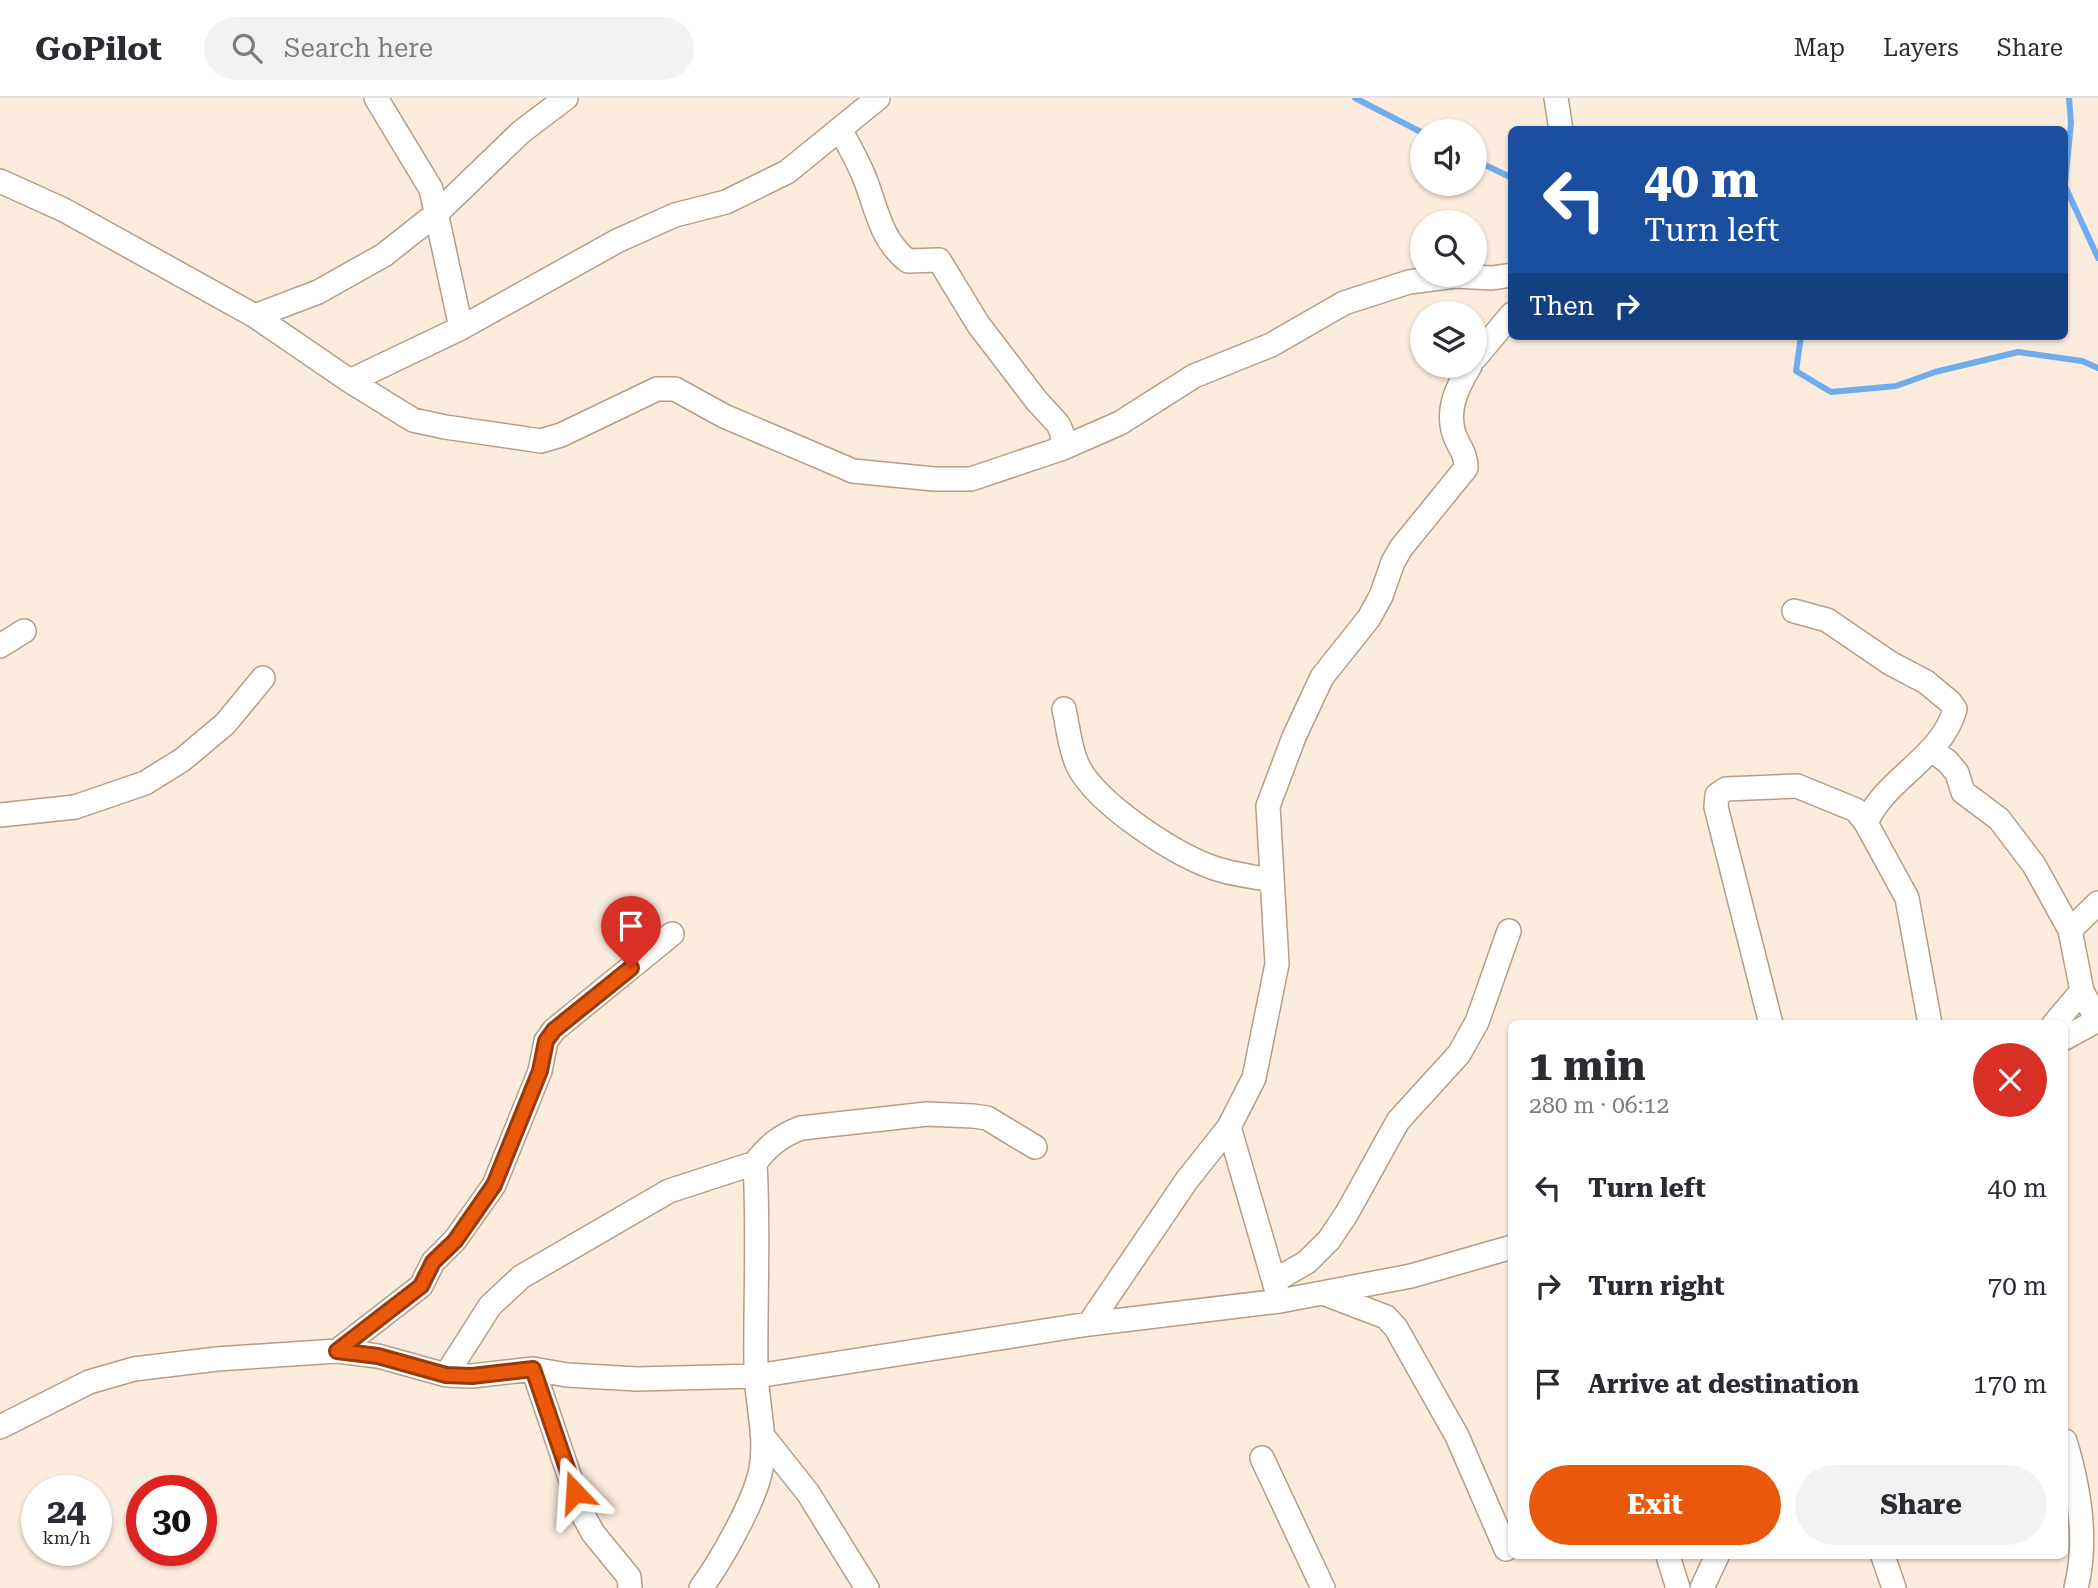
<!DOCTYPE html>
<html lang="en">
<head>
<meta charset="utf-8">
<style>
  body { margin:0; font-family:"Roboto Serif",serif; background:#f2f2f3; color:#2b2b33; height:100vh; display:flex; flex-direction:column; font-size:26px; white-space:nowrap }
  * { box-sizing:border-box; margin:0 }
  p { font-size:23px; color:#7c7c81 }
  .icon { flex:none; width:38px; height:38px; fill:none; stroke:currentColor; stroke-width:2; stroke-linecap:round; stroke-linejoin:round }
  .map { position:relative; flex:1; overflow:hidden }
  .panel { position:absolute; left:1508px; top:922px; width:560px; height:539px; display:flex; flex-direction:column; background:#fff; border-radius:10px; box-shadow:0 2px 5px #0004 }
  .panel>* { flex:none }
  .guide { position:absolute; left:1508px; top:28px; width:560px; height:214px; border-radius:10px; box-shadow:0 2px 5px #0004; background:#1a4fa0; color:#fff; overflow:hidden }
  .fabs { position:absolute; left:1410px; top:21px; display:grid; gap:14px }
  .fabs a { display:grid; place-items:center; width:77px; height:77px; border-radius:50%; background:#fff; box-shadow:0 2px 5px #0004; font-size:35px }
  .speed { position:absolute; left:21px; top:1377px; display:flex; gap:14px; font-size:35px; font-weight:700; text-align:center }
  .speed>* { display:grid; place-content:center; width:91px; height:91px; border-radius:50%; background:#fff; box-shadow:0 2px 5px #0004; line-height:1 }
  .speed small { font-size:18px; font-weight:400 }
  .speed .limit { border:10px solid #d22; background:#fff; color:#111 }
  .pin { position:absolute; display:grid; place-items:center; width:60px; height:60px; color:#fff; margin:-72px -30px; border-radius:50% 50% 50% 0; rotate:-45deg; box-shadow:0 0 7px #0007 }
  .pin .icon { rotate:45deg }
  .me { position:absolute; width:77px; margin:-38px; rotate:340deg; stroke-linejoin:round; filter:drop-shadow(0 0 5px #0008) }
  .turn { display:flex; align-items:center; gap:24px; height:147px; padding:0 21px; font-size:32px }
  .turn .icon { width:91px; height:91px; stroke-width:2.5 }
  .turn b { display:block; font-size:49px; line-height:60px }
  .then { display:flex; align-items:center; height:66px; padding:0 21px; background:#0003; gap:14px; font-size:26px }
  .round { display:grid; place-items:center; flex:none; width:74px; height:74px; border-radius:37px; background:#f2f2f3 }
  .summary { display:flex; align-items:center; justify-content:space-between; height:119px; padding:0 21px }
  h1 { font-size:42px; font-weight:700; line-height:52px }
  .primary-button { display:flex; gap:14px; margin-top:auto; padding:14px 21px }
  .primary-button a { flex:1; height:80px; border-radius:42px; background:#ea580c; color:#fff; font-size:28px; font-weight:700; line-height:80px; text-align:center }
  .primary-button a+a { background:#f2f2f3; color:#2b2b33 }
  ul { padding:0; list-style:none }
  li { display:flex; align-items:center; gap:21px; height:98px; padding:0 21px }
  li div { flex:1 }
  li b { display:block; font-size:26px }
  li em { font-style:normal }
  header { display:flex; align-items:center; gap:42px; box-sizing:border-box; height:98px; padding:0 35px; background:#fff; border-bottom:2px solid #e1e1e2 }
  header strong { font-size:33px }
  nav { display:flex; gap:38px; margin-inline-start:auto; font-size:24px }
  .search { width:490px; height:63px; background:#f2f2f3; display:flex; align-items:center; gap:18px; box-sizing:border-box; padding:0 24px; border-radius:38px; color:#7c7c81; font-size:26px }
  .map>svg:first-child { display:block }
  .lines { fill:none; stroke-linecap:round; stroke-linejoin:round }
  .stream { stroke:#70aceb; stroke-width:6 }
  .minor-casing { stroke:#b59e87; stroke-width:26 }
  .minor { stroke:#fff; stroke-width:23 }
  .route-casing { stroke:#983908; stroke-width:18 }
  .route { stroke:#ea580c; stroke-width:12 }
</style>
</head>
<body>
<header>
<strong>GoPilot</strong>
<div class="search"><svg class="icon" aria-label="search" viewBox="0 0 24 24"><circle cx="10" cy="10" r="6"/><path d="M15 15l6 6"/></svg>Search here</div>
<nav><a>Map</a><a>Layers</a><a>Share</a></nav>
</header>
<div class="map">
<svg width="2098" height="1490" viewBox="0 0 2098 1490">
  <rect width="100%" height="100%" fill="#fbecde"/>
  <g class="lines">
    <!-- stream -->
    <path class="stream" d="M1355 0 1423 35
      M1475 62 1512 80
      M2065 85 2071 25 2069 0
      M2065 88 2098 160
      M1801 238 1796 273 1831 294 1896 288 1935 274 2018 254 2082 263 2098 270"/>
    <!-- minor casing -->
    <g class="minor-casing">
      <path id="minor" d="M376 0 431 91 461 230
        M1556 0 1561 32
        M840 31C848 46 856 60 863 76 876 106 879 141 908 163L939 162 978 226 1036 302 1058 326 1062 335 1063 350
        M0 83 64 112 255 218 350 283 413 322 445 329 541 343 561 337 657 291H675L724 318 853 373 934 381H971L1063 350 1120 325 1194 278 1271 247 1344 205 1409 184 1455 178 1492 180 1512 177
        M255 218 318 194 384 157 437 115 521 34 566 0
        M1475 260 1512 216
        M350 283 461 230 617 143 675 117 726 104 787 74 878 0
        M1794 513 1827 522 1890 565 1926 584 1950 604 1955 611C1942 660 1884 681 1866 725L1907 800 1930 926
        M0 548 24 533
        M1064 611C1068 629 1070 652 1078 668 1097 706 1174 756 1214 770 1232 776 1253 779 1272 782
        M1932 652 1948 664 1957 675 1963 694 1999 721 2034 767 2070 832 2082 893 2097 922
        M0 717 75 709 145 685 182 662 225 626 263 580
        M2070 832 2098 805
        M1771 926 1716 709 1717 697 1726 691 1797 688 1856 712 1866 725
        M2054 926 2082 893
        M2065 940 2098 922
        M1229 1029 1278 1197
        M1274 1183 1307 1164 1329 1142 1347 1115 1398 1023 1459 956 1477 924 1509 833
        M1323 1195 1386 1219 1396 1230 1457 1338 1506 1451
        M1089 1226 1187 1082 1229 1029 1254 980 1277 866 1268 708 1294 639 1322 579 1369 520 1381 498 1393 464 1401 450 1466 370C1466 358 1462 353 1457 343 1444 316 1456 291 1470 268
        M337 1253 421 1188 433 1164 455 1142 494 1087 540 973 546 943 554 932 672 836
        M533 1271 582 1415 593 1435 629 1479 630 1490
        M446 1277 490 1208 521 1179 669 1093 755 1065
        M0 1329 89 1284 134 1271 217 1261 337 1253 378 1258 446 1277 472 1278 533 1271 567 1277 637 1281 756 1278 1089 1226 1280 1203 1411 1178 1512 1149
        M762 1337 808 1395 867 1490
        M2065 1343C2079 1389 2088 1443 2076 1490
        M1262 1360 1323 1490
        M1668 1458 1678 1490
        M1883 1458 1894 1490
        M701 1490C721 1463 755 1403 761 1371 767 1339 757 1306 756 1274 755 1205 759 1134 755 1065 768 1048 780 1038 801 1030L927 1016 973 1018 987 1020 1035 1049
        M1702 1490 1717 1458"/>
    </g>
    <!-- minor -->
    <use href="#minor" class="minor"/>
  </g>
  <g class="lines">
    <!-- route casing -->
    <g class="route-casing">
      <path id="route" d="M575 1394 533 1271 472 1278 446 1277 378 1258 337 1253 421 1188 433 1164 455 1143 494 1087 540 973 546 943 554 932 631 870"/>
    </g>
    <!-- route -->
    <use href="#route" class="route"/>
  </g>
</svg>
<div class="fabs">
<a><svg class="icon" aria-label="sound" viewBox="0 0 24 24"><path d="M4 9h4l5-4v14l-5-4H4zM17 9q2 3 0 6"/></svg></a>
<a><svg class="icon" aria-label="search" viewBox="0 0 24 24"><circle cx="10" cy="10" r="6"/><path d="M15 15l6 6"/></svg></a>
<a><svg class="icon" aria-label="layers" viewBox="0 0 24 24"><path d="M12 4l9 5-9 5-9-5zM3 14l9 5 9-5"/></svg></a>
</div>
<div class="speed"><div>24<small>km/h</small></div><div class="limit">30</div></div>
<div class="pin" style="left:631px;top:870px;background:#d93025"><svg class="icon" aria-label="arrive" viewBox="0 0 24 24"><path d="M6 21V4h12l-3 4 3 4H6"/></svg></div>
<svg class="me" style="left:575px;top:1394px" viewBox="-20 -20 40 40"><path d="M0-17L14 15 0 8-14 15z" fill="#ea580c" stroke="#fff" stroke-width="4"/></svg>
<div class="guide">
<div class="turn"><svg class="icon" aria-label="left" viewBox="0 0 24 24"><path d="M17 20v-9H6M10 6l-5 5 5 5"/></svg><div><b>40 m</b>Turn left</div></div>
<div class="then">Then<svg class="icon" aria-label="right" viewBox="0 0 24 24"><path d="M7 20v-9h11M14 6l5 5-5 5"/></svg></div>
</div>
<section class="panel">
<div class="summary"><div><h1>1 min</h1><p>280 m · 06:12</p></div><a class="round" style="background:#d93025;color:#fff"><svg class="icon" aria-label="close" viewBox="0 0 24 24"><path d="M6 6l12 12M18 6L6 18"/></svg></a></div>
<ul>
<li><svg class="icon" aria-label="left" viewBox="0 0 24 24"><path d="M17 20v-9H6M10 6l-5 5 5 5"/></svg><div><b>Turn left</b></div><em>40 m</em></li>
<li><svg class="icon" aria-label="right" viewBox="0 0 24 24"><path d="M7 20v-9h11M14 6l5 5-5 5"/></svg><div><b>Turn right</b></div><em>70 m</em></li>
<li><svg class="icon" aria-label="arrive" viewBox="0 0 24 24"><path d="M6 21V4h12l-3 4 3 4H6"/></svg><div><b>Arrive at destination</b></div><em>170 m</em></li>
</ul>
<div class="primary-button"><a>Exit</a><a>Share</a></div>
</section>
</div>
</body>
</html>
